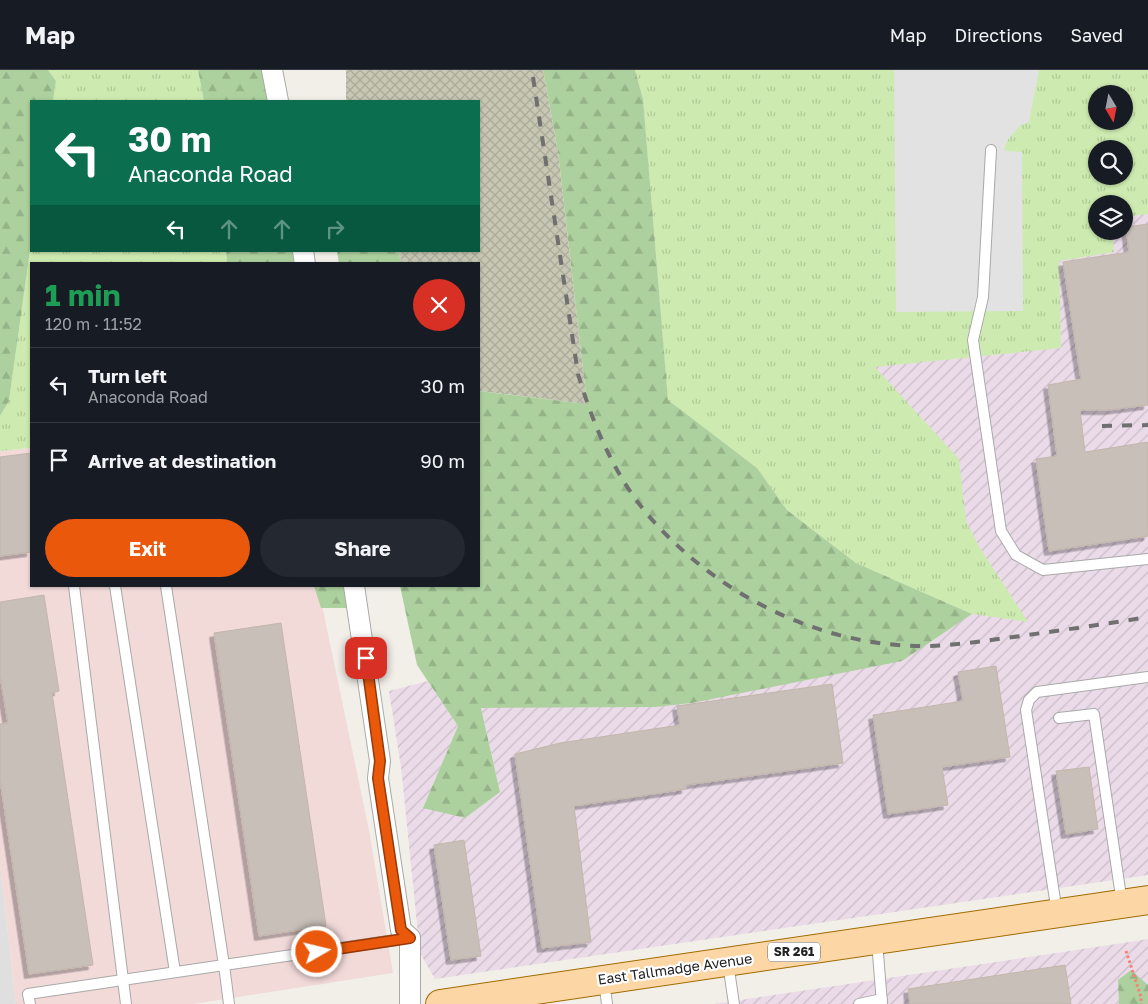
<!DOCTYPE html>
<html lang="en">
<head>
<meta charset="utf-8">
<style>
  body { margin:0; font-family:"Golos Text",sans-serif; background:#242831; color:#f1f3f6; height:100vh; display:flex; flex-direction:column; font-size:19px; white-space:nowrap }
  * { box-sizing:border-box; margin:0 }
  p { font-size:16px; color:#9ea1a6 }
  .icon { flex:none; width:28px; height:28px; fill:none; stroke:currentColor; stroke-width:2; stroke-linecap:round; stroke-linejoin:round }
  .map { position:relative; flex:1; overflow:hidden }
  .panel { position:absolute; left:30px; top:192px; width:450px; height:325px; display:flex; flex-direction:column; background:#171b24; border-radius:0px; box-shadow:0 1px 4px #0004 }
  .panel>* { flex:none }
  .hud { position:absolute; left:30px; top:30px; width:450px; height:152px; border-radius:0px; box-shadow:0 1px 4px #0004; background:#0b6e4f; color:#fff; overflow:hidden }
  .needle { width:32px; rotate:170deg }
  .fabs { position:absolute; left:1088px; top:15px; display:grid; gap:10px }
  .fabs a { display:grid; place-items:center; width:45px; height:45px; border-radius:50%; background:#171b24; box-shadow:0 1px 4px #0004; font-size:25px }
  .pin { position:absolute; display:grid; place-items:center; width:42px; height:42px; color:#fff; margin:-21px; border-radius:10px; box-shadow:0 2px 8px #0006 }
  .me { position:absolute; width:55px; margin:-28px; rotate:82deg; stroke-linejoin:round; filter:drop-shadow(0 0 4px #0008) }
  .turn { display:flex; align-items:center; gap:18px; height:105px; padding:0 15px; font-size:22px }
  .turn .icon { width:65px; height:65px; stroke-width:2.5 }
  .turn b { display:block; font-size:35px; line-height:42px }
  .lanes { display:flex; align-items:center; height:48px; padding:0 15px; background:#0003; justify-content:center; gap:25px; direction:ltr }
  .lanes .off { opacity:.35 }
  .round { display:grid; place-items:center; flex:none; width:52px; height:52px; border-radius:26px; background:#242831 }
  .summary { display:flex; align-items:center; justify-content:space-between; height:85px; padding:0 15px }
  h1 { font-size:30px; font-weight:700; line-height:38px; color:#1e9e55 }
  .action { display:flex; gap:10px; margin-top:auto; padding:10px 15px }
  .action a { flex:1; height:58px; border-radius:30px; background:#ea580c; color:#fff; font-size:20px; font-weight:700; line-height:58px; text-align:center }
  .action a+a { background:#242831; color:#f1f3f6 }
  ul { padding:0; list-style:none }
  li { display:flex; align-items:center; gap:15px; height:75px; padding:0 15px; border-top:1px solid #363941 }
  li div { flex:1 }
  li b { display:block; font-size:19px }
  li em { font-style:normal }
  header { display:flex; align-items:center; gap:30px; box-sizing:border-box; height:70px; padding:0 25px; background:#171b24; border-bottom:1px solid #363941 }
  header strong { font-size:24px }
  nav { display:flex; gap:28px; margin-inline-start:auto; font-size:18px }
  .map>svg:first-child { display:block }
  .residential { fill:#e0dfdf }
  .commercial { fill:#f2dad9 }
  .industrial { fill:url(#industrial-furrows); fill-rule:evenodd }
  .construction { fill:url(#construction-cross-hatch) }
  .grass { fill:url(#grass-tufts); fill-rule:evenodd }
  .forest { fill:url(#forest-firs) }
  .parking { fill:#e2e2e2 }
  .building { fill:#c7bfb8; stroke:#c4b6ab; filter:url(#shadow) }
  .lines { fill:none; stroke-linecap:round; stroke-linejoin:round }
  .service-casing { stroke:#a9a9a9; stroke-width:12 }
  .minor-casing { stroke:#a9a9a9; stroke-width:22 }
  .primary-casing { stroke:#a06b00; stroke-width:30 }
  .path { stroke:#fa8072; stroke-width:3; stroke-dasharray:2.5 2.5; stroke-linecap:butt }
  .service { stroke:#fff; stroke-width:10 }
  .minor { stroke:#fff; stroke-width:20 }
  .primary { stroke:#fcd6a4; stroke-width:28 }
  .rail { stroke:#707070; stroke-width:4; stroke-dasharray:10 10; stroke-linecap:butt }
  .route-casing { stroke:#983908; stroke-width:12 }
  .route { stroke:#ea580c; stroke-width:9 }
  .labels { text-anchor:middle; stroke-width:4.5; stroke-linejoin:round; paint-order:stroke }
  .shield { fill:#fff; stroke:#646464; stroke-width:1 }
  .shield-label { font-size:12px; font-weight:bold; fill:#222 }
  .street-label { font-size:14px; fill:#222; stroke:#fff }
</style>
</head>
<body>
<header>
<strong>Map</strong>
<nav><a>Map</a><a>Directions</a><a>Saved</a></nav>
</header>
<div class="map">
<svg width="1148" height="934" viewBox="0 0 1148 934">
  <defs>
    <pattern id="industrial-furrows" width="10" height="10" patternUnits="userSpaceOnUse" patternTransform="scale(1.25)"><rect width="10" height="10" fill="#ebdbe8"/><path d="M-1 1l2-2M0 10L10 0M9 11l2-2" fill="none" stroke="#c9bcc7"/></pattern>
    <pattern id="construction-cross-hatch" width="8" height="8" patternUnits="userSpaceOnUse" patternTransform="scale(1.25)"><rect width="8" height="8" fill="#c7c7b4"/><path d="M0 0l8 8M0 8l8-8" fill="none" stroke="#abab9a"/></pattern>
    <pattern id="grass-tufts" width="24" height="20" patternUnits="userSpaceOnUse" patternTransform="scale(1.25)"><rect width="24" height="20" fill="#cdebb0"/><path d="M3 7l-1-3M5 7V3M7 7l1-3M15 17l-1-3M17 17v-4M19 17l1-3" fill="none" stroke="#b0c997"/></pattern>
    <pattern id="forest-firs" width="22" height="20" patternUnits="userSpaceOnUse" patternTransform="scale(1.25)"><rect width="22" height="20" fill="#add19e"/><path d="M5 1l3.5 6h-7zM16 11l3.5 6h-7z" fill="#95b388"/></pattern>
    <filter id="shadow"><feDropShadow dx="-4.5" dy="4.5" stdDeviation="0" flood-color="#0004"/></filter>
  </defs>
  <rect width="100%" height="100%" fill="#f2efe9"/>
  <!-- residential -->
  <path class="residential" d="M0 795 16 934H0Z"/>
  <!-- commercial -->
  <path class="commercial" d="M31 378V516H318L369 760 393 903 193 934H16L0 795V381Z"/>
  <!-- industrial -->
  <path class="industrial" d="M1148 0V805L435 909 420 883 401 697 389 621 428 611 458 656 423 738 500 722 481 637H655L971 544 787 440 757 398 668 330 643 29ZM1096 24H1124V51H1096ZM1096 79H1124V106H1096ZM1096 134H1124V161H1096Z
    M1148 869V934H714L1116 874Z"/>
  <!-- construction -->
  <path class="construction" d="M346 0H543L558 82 587 334 479 321V194H402L398 181H479V31H346Z"/>
  <!-- grass -->
  <path class="grass" d="M48 0H198L204 31H53L56 11Z
    M635 0H1148V144L1124 147V134H1096V161H1112L1114 182 1059 191 1061 278 875 297 959 389 966 451 980 478 1028 552 972 544 856 493 787 440 757 398 668 330 643 29ZM1096 24H1124V51H1096ZM1096 79H1124V106H1096Z
    M31 173V181H226L227 194H31V378L0 381V346L9 331Z"/>
  <!-- forest -->
  <path class="forest" d="M0 0H48L56 11 53 31H31V173L9 331 0 346Z
    M198 0H263L268 31H204Z
    M543 0H635L643 29 668 330 757 398 787 440 856 493 972 544 902 591 692 633 655 637 481 638 500 722 465 748 423 738 458 656 417 595 400 516H479V321L587 334 558 82Z
    M226 181H292L294 194H227Z
    M337 181H398L402 194H339Z
    M314 516H346L349 538H321Z
    M1131 900 1148 915V934H1119L1118 910Z"/>
  <!-- parking -->
  <path class="parking" d="M894 0H1039L1029 52 1021 55 1009 68 1004 78 1005 81 1022 82 1023 241 896 242Z"/>
  <!-- building -->
  <path class="building" d="M1148 154V335L1109 340H1080L1085 382 1148 372V466L1049 481 1036 389 1057 386 1048 315 1081 309 1063 192 1129 182 1126 157Z
    M31 383V482L0 486V387Z
    M44 525 59 621 52 623 93 895 29 904 0 709V654L8 653 0 605V532Z
    M281 553 326 856 259 866 214 563Z
    M996 596 1010 687 942 697 948 735 888 744 873 645 963 631 958 602Z
    M832 614 843 693 686 715V719L574 736 591 872 542 878 515 684 560 673 680 655 677 636Z
    M1089 697 1098 759 1066 764 1056 701Z
    M464 770 481 886 451 890 434 775Z
    M1065 895 1071 934H910L908 919Z"/>
  <g class="lines">
    <!-- service casing -->
    <g class="service-casing">
      <path id="service" d="M991 80 983 227 973 270 1001 461 1016 485 1043 500 1148 489
        M74 516 126 934
        M115 516 175 902
        M166 516 224 895 409 868
        M1059 648 1094 644 1122 833
        M1057 843 1026 640 1029 630 1037 622 1148 607
        M877 871 882 934
        M728 893 734 934
        M604 911 607 934
        M30 934 28 924 224 895 229 934
        M859 934 882 929"/>
    </g>
    <!-- minor casing -->
    <g class="minor-casing">
      <path id="minor" d="M272 0 278 31
        M303 181 305 194
        M354 516 380 691 378 708 401 860 410 868V934"/>
    </g>
    <!-- primary casing -->
    <g class="primary-casing">
      <path id="primary" d="M440 934 1148 830"/>
    </g>
    <!-- path -->
    <path class="path" d="M1126 881 1141 927V934"/>
    <!-- service -->
    <use href="#service" class="service"/>
    <!-- minor -->
    <use href="#minor" class="minor"/>
    <!-- primary -->
    <use href="#primary" class="primary"/>
    <!-- rail -->
    <path class="rail" d="M533 7 578 304C593 354 614 405 648 445 716 524 818 576 923 576 956 576 988 570 1021 566 1063 560 1106 554 1148 547
      M1102 356 1148 355"/>
  </g>
  <g class="lines">
    <!-- route casing -->
    <g class="route-casing">
      <path id="route" d="M317 882 410 868 401 860 378 708 380 691 366 588"/>
    </g>
    <!-- route -->
    <use href="#route" class="route"/>
  </g>
  <g class="labels">
    <!-- shield labels -->
    <rect class="shield" x="768" y="872.5" width="52" height="19" rx="4"/>
    <g class="shield-label">
      <text x="794" y="886">SR 261</text>
    </g>
    <!-- street labels -->
    <g class="street-label">
      <text transform="translate(675 899) rotate(-8)" y="5">East Tallmadge Avenue</text>
    </g>
  </g>
</svg>
<div class="fabs">
<a><svg class="needle" viewBox="-14 -14 28 28"><path d="M0-13l5 13h-10z" fill="#e53935"/><path d="M0 13l5-13h-10z" fill="#9ea1a6"/></svg></a>
<a><svg class="icon" aria-label="search" viewBox="0 0 24 24"><circle cx="10" cy="10" r="6"/><path d="M15 15l6 6"/></svg></a>
<a><svg class="icon" aria-label="layers" viewBox="0 0 24 24"><path d="M12 4l9 5-9 5-9-5zM3 14l9 5 9-5"/></svg></a>
</div>
<div class="pin" style="left:366px;top:588px;background:#d93025"><svg class="icon" aria-label="arrive" viewBox="0 0 24 24"><path d="M6 21V4h12l-3 4 3 4H6"/></svg></div>
<svg class="me" style="left:317px;top:882px" viewBox="-20 -20 40 40"><circle r="17" fill="#ea580c" stroke="#fff" stroke-width="3"/><path d="M0-11L8 9 0 5-8 9z" fill="#fff"/></svg>
<div class="hud">
<div class="turn"><svg class="icon" aria-label="left" viewBox="0 0 24 24"><path d="M17 20v-9H6M10 6l-5 5 5 5"/></svg><div><b>30 m</b>Anaconda Road</div></div>
<div class="lanes"><svg class="icon" aria-label="left" viewBox="0 0 24 24"><path d="M17 20v-9H6M10 6l-5 5 5 5"/></svg><svg class="icon off" aria-label="ahead" viewBox="0 0 24 24"><path d="M12 20V5M6 11l6-6 6 6"/></svg><svg class="icon off" aria-label="ahead" viewBox="0 0 24 24"><path d="M12 20V5M6 11l6-6 6 6"/></svg><svg class="icon off" aria-label="right" viewBox="0 0 24 24"><path d="M7 20v-9h11M14 6l5 5-5 5"/></svg></div>
</div>
<section class="panel">
<div class="summary"><div><h1>1 min</h1><p>120 m · 11:52</p></div><a class="round" style="background:#d93025;color:#fff"><svg class="icon" aria-label="close" viewBox="0 0 24 24"><path d="M6 6l12 12M18 6L6 18"/></svg></a></div>
<ul>
<li><svg class="icon" aria-label="left" viewBox="0 0 24 24"><path d="M17 20v-9H6M10 6l-5 5 5 5"/></svg><div><b>Turn left</b><p>Anaconda Road</p></div><em>30 m</em></li>
<li><svg class="icon" aria-label="arrive" viewBox="0 0 24 24"><path d="M6 21V4h12l-3 4 3 4H6"/></svg><div><b>Arrive at destination</b></div><em>90 m</em></li>
</ul>
<div class="action"><a>Exit</a><a>Share</a></div>
</section>
</div>
</body>
</html>
